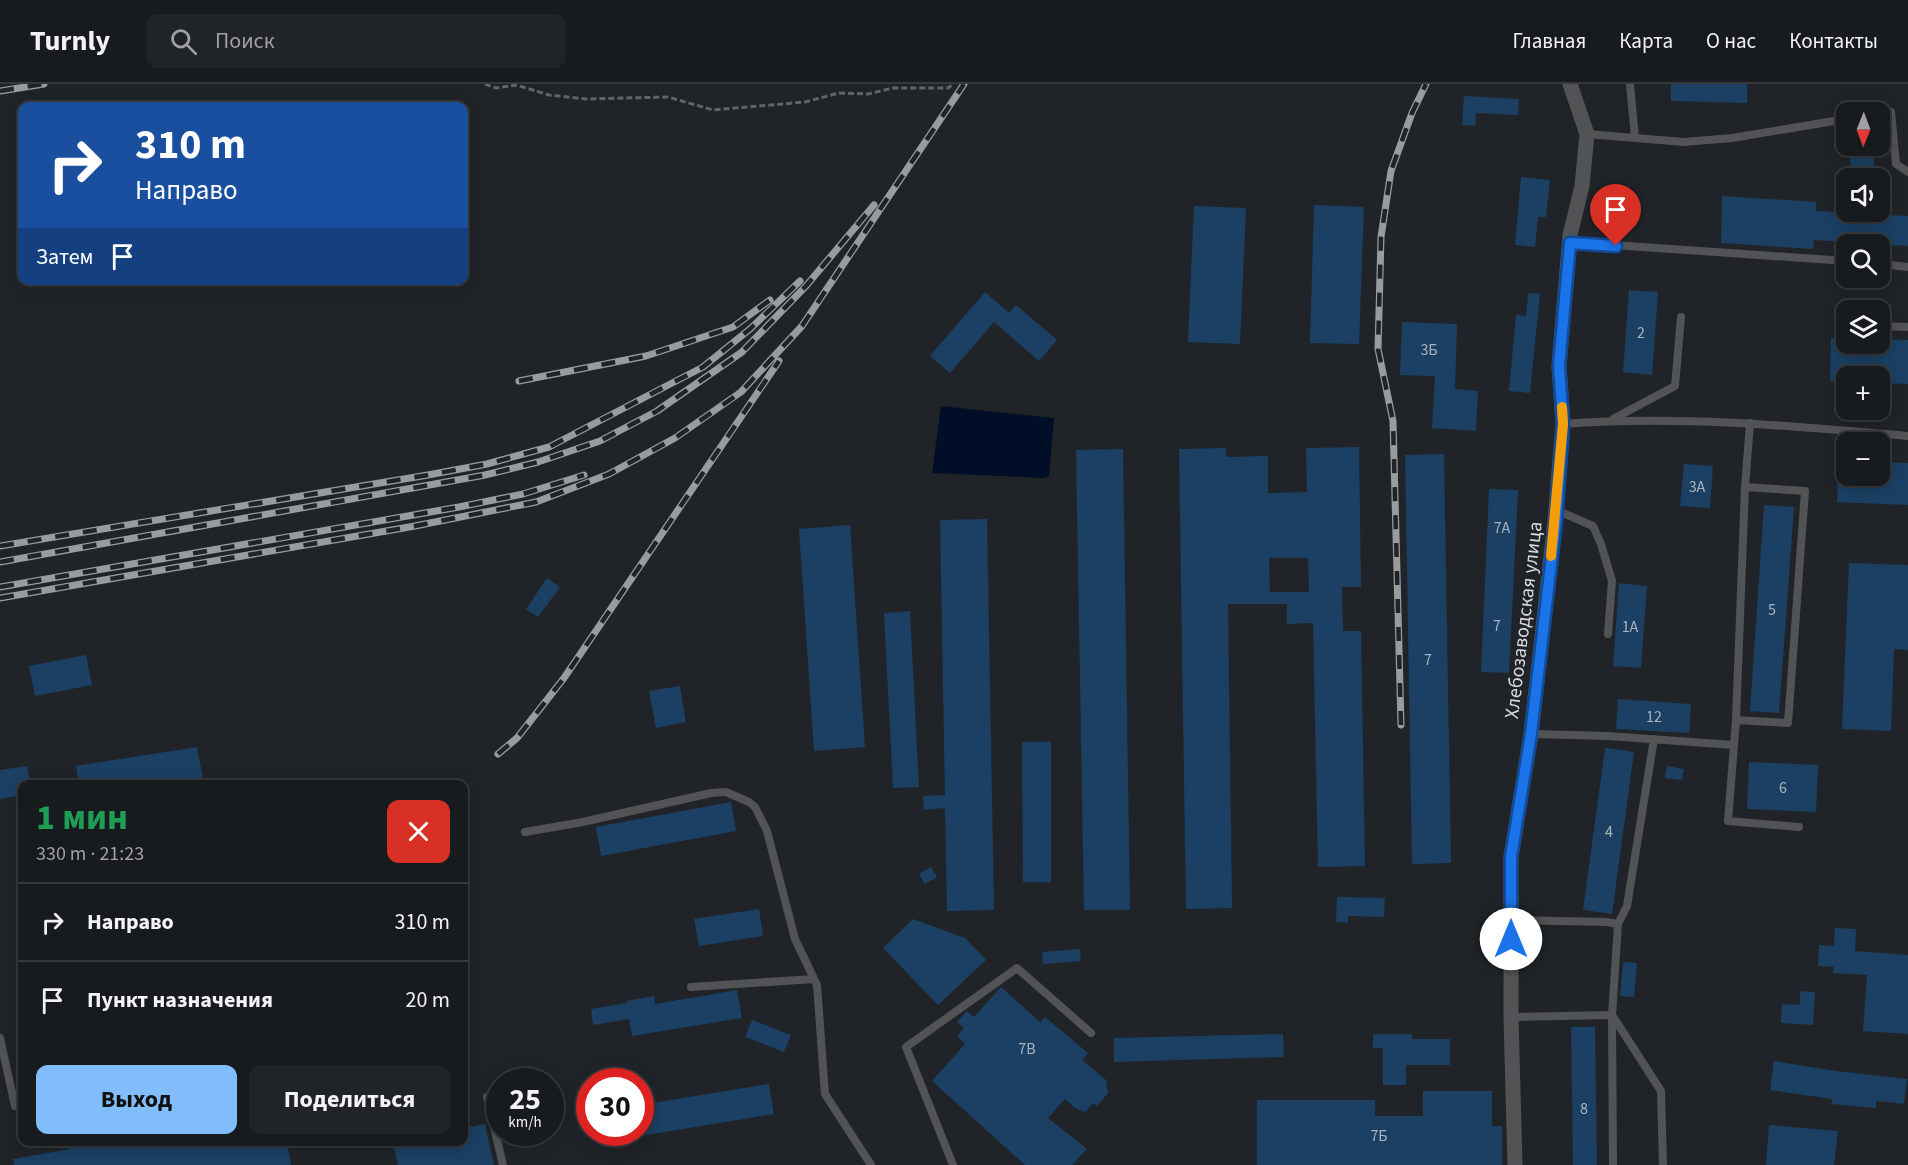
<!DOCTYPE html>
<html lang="ru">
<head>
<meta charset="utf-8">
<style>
  body { margin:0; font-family:"Source Sans 3",sans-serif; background:#212427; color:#f1f3f6; height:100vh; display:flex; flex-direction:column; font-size:22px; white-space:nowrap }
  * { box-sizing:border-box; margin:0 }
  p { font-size:20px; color:#9fa1a4 }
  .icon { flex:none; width:33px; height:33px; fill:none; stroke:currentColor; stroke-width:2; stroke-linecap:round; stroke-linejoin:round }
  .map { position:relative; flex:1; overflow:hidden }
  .sheet { position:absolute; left:18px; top:696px; width:450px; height:366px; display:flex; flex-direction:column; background:#181b1e; border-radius:12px; box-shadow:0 3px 15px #0003,0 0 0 2px #36393c }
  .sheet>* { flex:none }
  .guide { position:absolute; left:18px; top:18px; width:450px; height:183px; border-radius:12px; box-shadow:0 3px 15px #0003,0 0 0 2px #36393c; background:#1a4fa0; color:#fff; overflow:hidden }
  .needle { width:39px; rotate:181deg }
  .fabs { position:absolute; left:1836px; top:18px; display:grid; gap:12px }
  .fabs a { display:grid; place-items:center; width:54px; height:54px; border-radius:12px; background:#181b1e; box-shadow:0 3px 15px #0003,0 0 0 2px #36393c; font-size:30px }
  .speed { position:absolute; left:486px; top:984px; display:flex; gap:12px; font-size:30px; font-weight:700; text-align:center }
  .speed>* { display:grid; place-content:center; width:78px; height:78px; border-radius:50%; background:#181b1e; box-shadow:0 3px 15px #0003,0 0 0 2px #36393c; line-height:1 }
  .speed small { font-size:15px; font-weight:400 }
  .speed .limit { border:9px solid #d22; background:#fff; color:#111 }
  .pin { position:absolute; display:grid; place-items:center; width:51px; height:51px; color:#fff; margin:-62px -26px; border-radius:50% 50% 50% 0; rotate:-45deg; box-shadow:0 0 6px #0007 }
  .pin .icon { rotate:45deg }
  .me { position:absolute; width:66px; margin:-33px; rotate:0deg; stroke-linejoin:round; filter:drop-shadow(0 0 4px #0008) }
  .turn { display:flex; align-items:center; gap:21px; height:126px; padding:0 18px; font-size:27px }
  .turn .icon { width:78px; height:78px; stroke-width:2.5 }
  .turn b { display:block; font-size:42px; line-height:51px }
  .then { display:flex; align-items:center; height:57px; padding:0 18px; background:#0003; gap:12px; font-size:22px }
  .round { display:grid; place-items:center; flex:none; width:63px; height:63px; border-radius:12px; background:#212427 }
  .headline { display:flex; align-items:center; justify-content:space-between; height:102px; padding:0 18px }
  h1 { font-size:36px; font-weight:700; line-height:45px; color:#1e9e55 }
  .button { display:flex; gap:12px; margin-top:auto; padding:12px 18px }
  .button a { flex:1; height:69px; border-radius:12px; background:#81bdfa; color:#111; font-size:24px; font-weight:700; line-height:69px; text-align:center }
  .button a+a { background:#212427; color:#f1f3f6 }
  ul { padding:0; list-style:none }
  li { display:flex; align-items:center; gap:18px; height:78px; padding:0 18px; border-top:2px solid #36393c }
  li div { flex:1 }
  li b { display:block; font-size:22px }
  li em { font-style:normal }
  header { display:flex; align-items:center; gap:36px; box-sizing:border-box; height:84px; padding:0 30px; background:#181b1e; border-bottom:2px solid #36393c }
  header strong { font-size:28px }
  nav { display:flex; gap:33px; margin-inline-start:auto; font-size:21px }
  .search { width:420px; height:54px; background:#212427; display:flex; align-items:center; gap:15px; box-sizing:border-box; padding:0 21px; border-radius:12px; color:#9fa1a4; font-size:22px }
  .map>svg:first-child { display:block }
  .water { fill:#000f27 }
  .building { fill:#1b4063; fill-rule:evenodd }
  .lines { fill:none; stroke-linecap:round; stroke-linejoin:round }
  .path { stroke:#616568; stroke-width:3; stroke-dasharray:6 3; stroke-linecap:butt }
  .lane { stroke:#515355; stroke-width:8 }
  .street { stroke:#515355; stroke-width:15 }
  .rail-casing { stroke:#999c9f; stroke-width:7 }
  .rail { stroke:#202428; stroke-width:4.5; stroke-dasharray:14; stroke-linecap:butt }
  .route-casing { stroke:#114b97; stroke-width:15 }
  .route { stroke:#1a73e8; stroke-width:10 }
  .slow { stroke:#f59e0b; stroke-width:10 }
  .labels { text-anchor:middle; stroke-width:4.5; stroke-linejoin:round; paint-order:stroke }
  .number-label { font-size:16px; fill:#a9b4be }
  .street-label { font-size:20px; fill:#d8dadd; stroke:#202428 }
</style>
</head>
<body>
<header>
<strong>Turnly</strong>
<div class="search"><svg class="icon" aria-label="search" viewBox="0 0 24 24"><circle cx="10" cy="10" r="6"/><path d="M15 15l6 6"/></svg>Поиск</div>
<nav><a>Главная</a><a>Карта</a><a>О нас</a><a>Контакты</a></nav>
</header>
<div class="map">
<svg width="1908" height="1081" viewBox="0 0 1908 1081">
  <rect width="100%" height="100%" fill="#202428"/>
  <!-- water -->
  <path class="water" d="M941 322 1054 334 1049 392 1044 394 932 389Z"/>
  <!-- building -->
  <path class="building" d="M1671 0H1747V19L1671 17Z
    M1464 12 1519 15 1518 31 1476 29 1475 42 1462 41Z
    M1851 71 1874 72V86L1850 85Z
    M1521 93 1550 96 1546 133H1538L1535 163 1515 161Z
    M1722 112 1816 118V127L1908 132V162L1814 156 1813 165 1721 159Z
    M1314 121 1364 123 1359 260 1310 259Z
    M1194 122 1246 124 1240 260 1188 258Z
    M1629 206 1658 208 1652 291 1623 288Z
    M985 208 1009 229 1016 221 1057 256 1039 277 994 238 950 289 930 272Z
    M1528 209 1540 210 1530 309 1509 307 1516 231 1526 232Z
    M1402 238 1457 240 1455 305 1478 307 1476 347 1432 344 1435 292 1400 291Z
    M1831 254H1846V260H1880V255L1908 256V300L1880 299V292H1846V298L1830 297Z
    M1359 363 1361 503H1342L1343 547H1361L1365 782 1318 783 1313 539 1287 540V520H1228L1232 824 1186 825 1179 365 1226 364V373L1268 372V409L1307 408 1306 364ZM1269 474H1308L1309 508H1270Z
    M1123 365 1130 826H1084L1076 366Z
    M1444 370 1451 779 1412 780 1405 371Z
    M1880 378 1908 379V421L1837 418 1838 392H1880Z
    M1684 380 1713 382 1710 424 1680 422Z
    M1489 405 1518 406 1509 589 1481 588Z
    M1764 421 1794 423 1779 629 1750 627Z
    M987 435 994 826 947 827 945 724 924 726 923 712 945 711 940 436Z
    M850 441 865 663 814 667 799 445Z
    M1849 479 1908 481V566L1894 565 1891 647 1842 645Z
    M547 494 560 503 538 533 526 525Z
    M1619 499 1647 502 1641 584 1613 582Z
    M910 527 919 703 893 704 884 529Z
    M86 571 92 601 35 612 29 582Z
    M680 602 686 638 656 644 649 607Z
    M1618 615 1691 620 1689 649 1616 645Z
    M1022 658H1051V798H1023Z
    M197 663 204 700H79L76 682Z
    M1605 664 1634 668 1612 830 1583 826Z
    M1749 678 1818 681 1816 728 1747 725Z
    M27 682 30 700H22V711L0 715V686Z
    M1667 682 1684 685 1682 696 1665 694Z
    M731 718 736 747 601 772 596 743Z
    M931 783 937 793 925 800 919 790Z
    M1337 813 1385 814 1384 833 1348 832V839L1336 838Z
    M759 825 763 852 699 862 694 835Z
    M913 835 965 854 986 876 938 921 883 864Z
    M1835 844 1856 845 1855 867 1908 871V950L1863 947 1867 891 1833 889 1834 883 1818 882 1819 861 1834 862Z
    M1080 865 1081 877 1043 880 1042 868Z
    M1623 878 1637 879 1634 913 1620 912Z
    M1001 903 1040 938 1045 933 1088 969 1082 976 1106 996 1108 1009 1097 1022 1093 1019 1085 1028 1075 1024 1065 1015 1048 1034 1087 1065 1072 1081H1025L932 997 965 960 957 952 964 944 957 938 967 927 974 933Z
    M737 906 742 934 632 952 629 935 593 941 591 925 627 919 626 917 654 912 655 920Z
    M1800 907 1815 908 1813 941 1781 939 1782 920 1800 921Z
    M752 936 791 951 784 968 745 953Z
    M1571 943H1595L1597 1081H1573Z
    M1283 950 1284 973 1114 978V954Z
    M1373 950H1412V955H1450V981H1406V1001H1383V964H1373Z
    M1774 977 1836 987 1907 995 1904 1020 1876 1017V1024L1832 1020V1015L1770 1006Z
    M769 1000 774 1030 640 1052V1021Z
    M1423 1007H1492V1042H1502V1081H1257V1016H1375V1032H1423Z
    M485 1040 494 1081H398L393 1058H464V1044Z
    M1769 1041 1838 1047 1834 1081H1766Z
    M69 1058H287L291 1081H14L13 1075 70 1065Z"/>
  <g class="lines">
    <!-- path -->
    <path class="path" d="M485 0 496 4 516 1 549 11 586 15 668 13 713 26 805 18 839 9 868 10 893 4H948L953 0"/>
    <!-- lane -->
    <path class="lane" d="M1630 0 1635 54
      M1880 29 1891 28 1896 80 1908 88
      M1587 50 1684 58 1732 54 1846 35
      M1570 158 1846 177
      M1880 180 1908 183
      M1880 242 1908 243
      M1613 335 1675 302 1681 233
      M1563 340C1678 331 1793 342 1908 352
      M1556 426 1593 442 1601 460 1612 497 1608 550
      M1736 636 1745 403
      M1531 650 1608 652 1734 661 1736 636 1788 639 1805 407 1745 403 1750 339
      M1734 661 1728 737 1799 743
      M525 748 583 738 711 709 726 708 749 718 755 723 767 747 795 855 817 901 825 1010 871 1081
      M1511 836 1607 838 1618 840
      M691 903 814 895
      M1511 933 1612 931 1661 1007 1663 1081
      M0 954 15 1022
      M487 1013 503 1081
      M953 1081 906 963 1017 884 1091 949
      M1613 1081 1612 931 1618 840 1627 822 1654 655"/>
    <!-- street -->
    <path class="street" d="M1515 1081 1511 933V773L1531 650 1555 437 1563 340 1559 282 1570 151 1582 102 1587 50 1570 0"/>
    <!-- rail casing -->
    <g class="rail-casing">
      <path id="rail" d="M0 7 44 0
        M519 297 646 272 733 243 770 216
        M0 462 428 391 487 380 549 363 703 283 750 245 800 197
        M0 478 485 391 538 378 600 357 657 327 742 268 806 202 874 121
        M0 503 459 423 523 410 584 391
        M0 514 415 442 536 418 609 390 675 354 741 308 802 242 964 0
        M1401 641 1393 337 1378 265 1381 153 1391 87 1412 29 1426 0
        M498 670 517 654 564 594 779 277"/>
    </g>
    <!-- rail -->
    <use href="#rail" class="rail"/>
  </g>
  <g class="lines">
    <!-- route casing -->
    <g class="route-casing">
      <path id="route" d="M1511 855V773L1531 650 1556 437 1563 340 1559 282 1570 159 1616 162"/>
    </g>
    <!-- route -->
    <use href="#route" class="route"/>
    <!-- slow -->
    <path class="slow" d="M1551 472 1563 340 1562 323"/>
  </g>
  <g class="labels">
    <!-- number labels -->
    <g class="number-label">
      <text x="1641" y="254">2</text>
      <text x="1429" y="271">3Б</text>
      <text x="1697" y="408">3А</text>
      <text x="1502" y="449">7А</text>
      <text x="1772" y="531">5</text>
      <text x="1497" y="547">7</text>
      <text x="1630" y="548">1А</text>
      <text x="1428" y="581">7</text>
      <text x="1654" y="638">12</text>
      <text x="1783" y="709">6</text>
      <text x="1609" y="753">4</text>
      <text x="1027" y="970">7В</text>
      <text x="1584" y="1030">8</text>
      <text x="1379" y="1057">7Б</text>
    </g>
    <!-- street labels -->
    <g class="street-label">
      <text transform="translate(1523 536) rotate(-83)" y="7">Хлебозаводская улица</text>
    </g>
  </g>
</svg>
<div class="fabs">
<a><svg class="needle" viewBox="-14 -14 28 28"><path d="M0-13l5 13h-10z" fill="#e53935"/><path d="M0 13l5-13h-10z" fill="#9fa1a4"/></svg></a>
<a><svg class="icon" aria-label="sound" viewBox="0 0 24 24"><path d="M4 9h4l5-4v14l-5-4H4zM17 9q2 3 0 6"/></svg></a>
<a><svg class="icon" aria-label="search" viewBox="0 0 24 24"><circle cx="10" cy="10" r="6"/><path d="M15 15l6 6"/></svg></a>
<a><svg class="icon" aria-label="layers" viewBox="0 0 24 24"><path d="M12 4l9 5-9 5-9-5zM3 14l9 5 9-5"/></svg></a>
<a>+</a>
<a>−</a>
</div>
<div class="speed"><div>25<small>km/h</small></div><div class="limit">30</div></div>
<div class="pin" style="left:1616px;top:162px;background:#d93025"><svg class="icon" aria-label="arrive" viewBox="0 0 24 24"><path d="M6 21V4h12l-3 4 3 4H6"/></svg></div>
<svg class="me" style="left:1511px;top:855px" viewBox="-20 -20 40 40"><circle r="19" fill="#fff"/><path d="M0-13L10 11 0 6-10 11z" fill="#1a73e8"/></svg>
<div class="guide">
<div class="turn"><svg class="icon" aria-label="right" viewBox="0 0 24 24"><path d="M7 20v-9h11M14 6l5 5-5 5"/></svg><div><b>310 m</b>Направо</div></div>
<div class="then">Затем<svg class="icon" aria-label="arrive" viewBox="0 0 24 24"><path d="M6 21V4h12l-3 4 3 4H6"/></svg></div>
</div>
<section class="sheet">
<div class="headline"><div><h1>1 мин</h1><p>330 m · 21:23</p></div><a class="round" style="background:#d93025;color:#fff"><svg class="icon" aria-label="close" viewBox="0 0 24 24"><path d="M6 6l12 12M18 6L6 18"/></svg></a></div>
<ul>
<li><svg class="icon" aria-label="right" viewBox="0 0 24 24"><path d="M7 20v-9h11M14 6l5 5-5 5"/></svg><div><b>Направо</b></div><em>310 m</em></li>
<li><svg class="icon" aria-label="arrive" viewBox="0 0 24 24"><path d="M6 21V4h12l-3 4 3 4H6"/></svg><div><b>Пункт назначения</b></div><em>20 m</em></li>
</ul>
<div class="button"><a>Выход</a><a>Поделиться</a></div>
</section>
</div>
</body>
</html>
